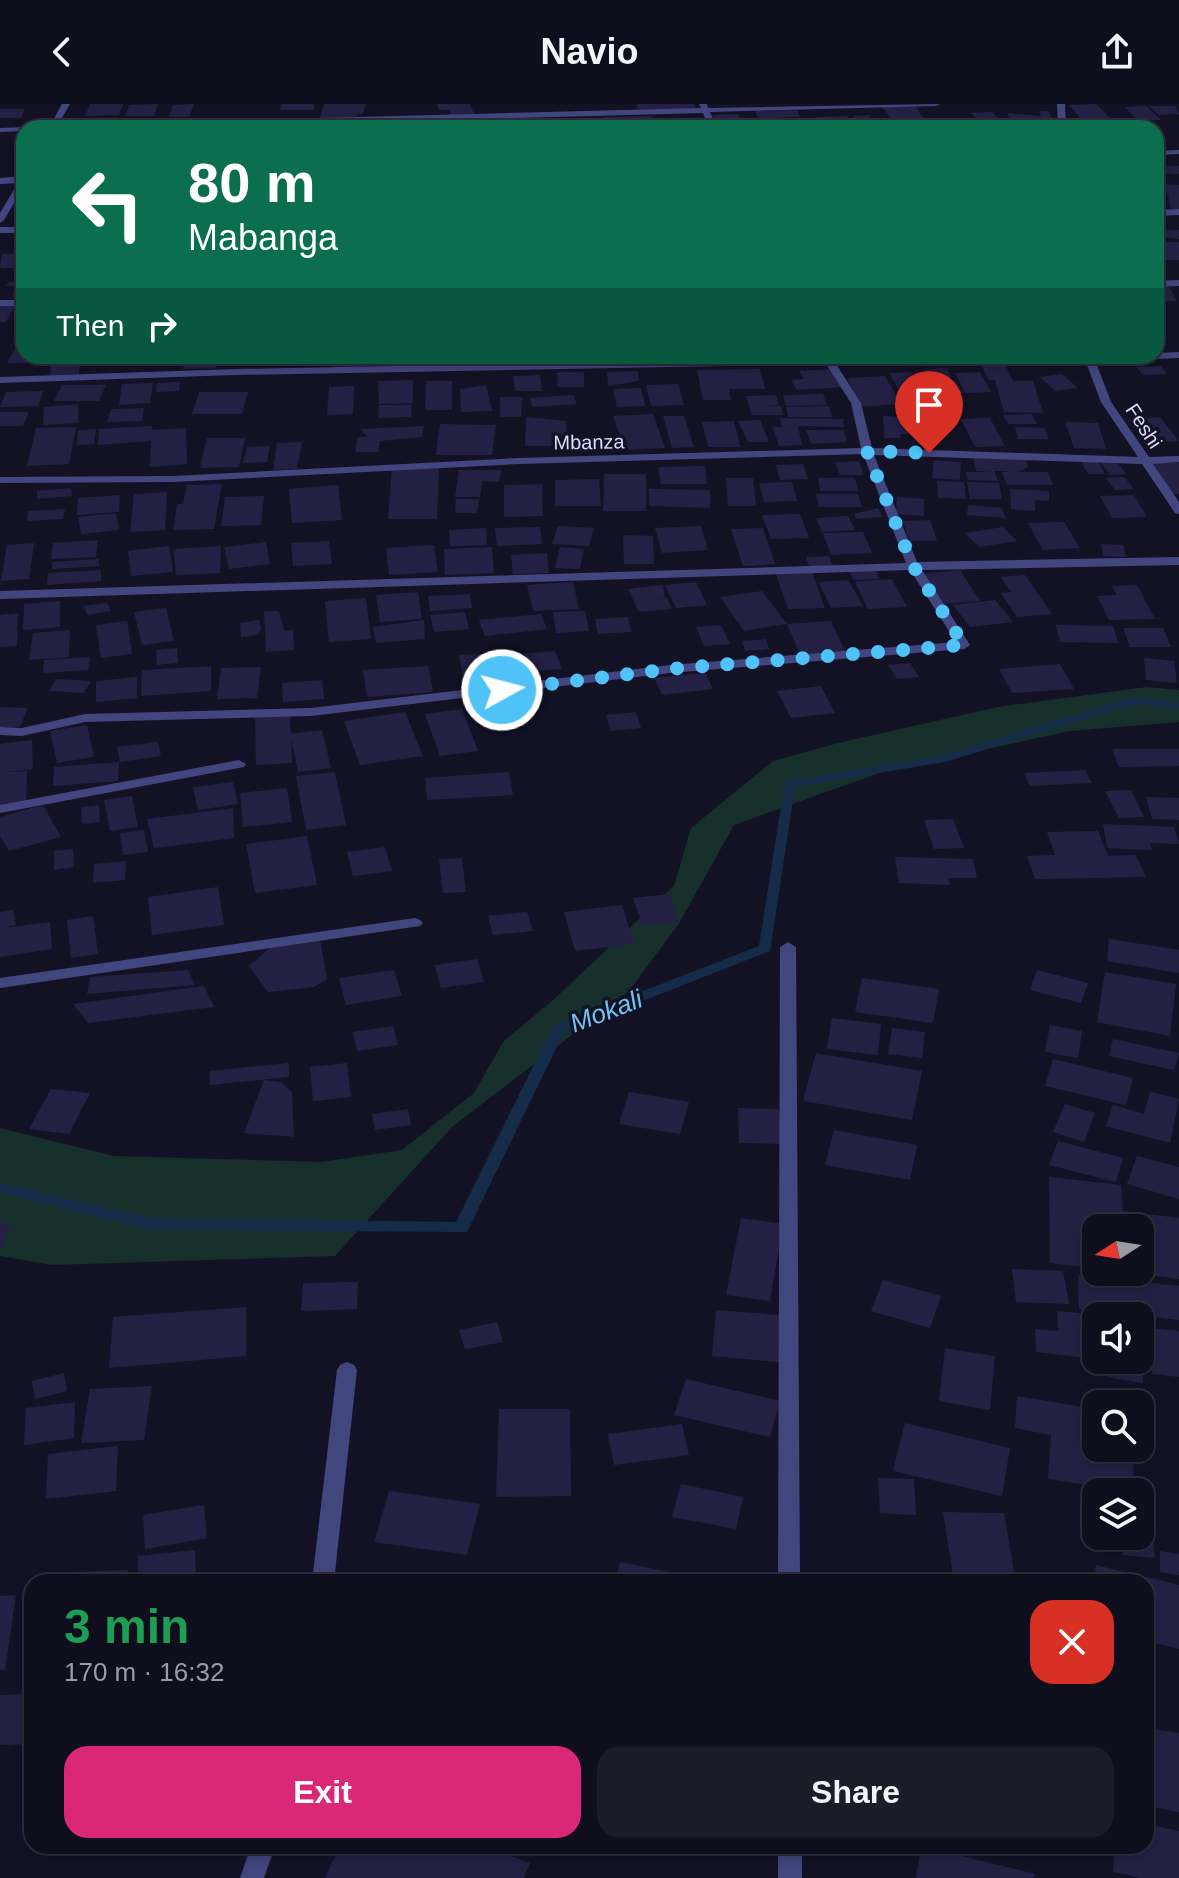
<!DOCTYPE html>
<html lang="en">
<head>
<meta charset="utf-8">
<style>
  body { margin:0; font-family:Arial,sans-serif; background:#1c1c29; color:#f1f3f6; height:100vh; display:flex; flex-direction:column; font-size:30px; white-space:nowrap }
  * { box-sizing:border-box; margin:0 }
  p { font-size:26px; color:#9b9ca3 }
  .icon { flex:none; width:44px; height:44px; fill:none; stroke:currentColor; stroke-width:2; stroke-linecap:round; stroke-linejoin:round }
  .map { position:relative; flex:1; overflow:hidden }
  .details { position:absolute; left:24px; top:1470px; width:1130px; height:280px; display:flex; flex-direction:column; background:#0e0e1c; border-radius:24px; box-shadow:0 4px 12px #0003,0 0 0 2px #2e2e3b }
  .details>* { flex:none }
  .top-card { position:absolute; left:16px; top:16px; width:1148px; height:244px; border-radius:24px; box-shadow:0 4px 12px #0003,0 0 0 2px #2e2e3b; background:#0b6e4f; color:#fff; overflow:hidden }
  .needle { width:52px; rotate:258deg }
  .buttons { position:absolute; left:1082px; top:1110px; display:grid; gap:16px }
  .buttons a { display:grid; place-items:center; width:72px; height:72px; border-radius:16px; background:#0e0e1c; box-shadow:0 4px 12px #0003,0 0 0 2px #2e2e3b; font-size:40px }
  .pin { position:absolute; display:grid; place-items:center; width:68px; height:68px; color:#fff; margin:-82px -34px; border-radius:50% 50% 50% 0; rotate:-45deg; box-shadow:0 0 8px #0007 }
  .pin .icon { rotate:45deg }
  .me { position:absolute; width:88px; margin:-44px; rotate:83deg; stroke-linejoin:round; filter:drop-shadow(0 0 6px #0008) }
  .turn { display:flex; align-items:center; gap:28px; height:168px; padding:0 40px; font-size:36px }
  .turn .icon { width:104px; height:104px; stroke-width:2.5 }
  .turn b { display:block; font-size:56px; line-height:68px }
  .then { display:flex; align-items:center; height:76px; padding:0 40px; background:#0003; gap:16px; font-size:30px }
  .round { display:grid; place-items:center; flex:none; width:84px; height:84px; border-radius:24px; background:#1c1c29 }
  .headline { display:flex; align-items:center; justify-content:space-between; height:136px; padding:0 40px }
  h1 { font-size:48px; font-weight:700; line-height:60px; color:#1e9e55 }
  .action { display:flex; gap:16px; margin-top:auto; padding:16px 40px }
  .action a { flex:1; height:92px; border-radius:24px; background:#db2777; color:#fff; font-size:32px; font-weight:700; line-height:92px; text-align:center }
  .action a+a { background:#1c1c29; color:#f1f3f6 }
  header { display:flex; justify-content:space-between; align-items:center; height:104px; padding:0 40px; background:#0e0e1c; font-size:36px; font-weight:700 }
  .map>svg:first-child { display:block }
  .green { fill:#162f2b }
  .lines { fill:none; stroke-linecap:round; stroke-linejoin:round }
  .stream { fill:#142c47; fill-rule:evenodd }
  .building { fill:#242044 }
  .street { fill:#42467f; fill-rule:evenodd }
  .route { stroke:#4fc3f7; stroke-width:14; stroke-dasharray:0 25.2 }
  .labels { text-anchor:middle; stroke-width:7; stroke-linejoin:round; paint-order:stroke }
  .far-street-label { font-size:20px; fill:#dbdafb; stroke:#131225 }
  .water-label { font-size:26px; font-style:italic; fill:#74c2f0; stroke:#131225 }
</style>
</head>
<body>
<header><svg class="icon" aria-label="back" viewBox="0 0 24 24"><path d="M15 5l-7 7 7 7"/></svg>Navio<svg class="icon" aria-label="share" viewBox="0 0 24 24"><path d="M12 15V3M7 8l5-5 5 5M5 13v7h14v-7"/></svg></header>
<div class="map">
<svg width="1179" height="1774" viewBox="0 0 1179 1774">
  <rect width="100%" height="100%" fill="#131225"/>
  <!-- green -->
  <path class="green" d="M1147 583 1179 586V618L1070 627 882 668 734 721 678 821 628 888 452 1023 335 1152 52 1161 0 1152V1024L114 1052 321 1058 402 1046 474 989 503 938 552 897 674 782 691 724 773 657 842 638 998 603Z"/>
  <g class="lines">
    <!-- stream -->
    <path class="stream" d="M1134 593 1179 599V605L1135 600 945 658 795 683 770 847 564 928 467 1128 150 1126 0 1089V1079L150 1114 456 1118 553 922 759 842 785 677 943 651Z"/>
  </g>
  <!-- building -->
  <path class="building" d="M90 0H123L119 11 85 12Z
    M158 0 154 12H125L129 1Z
    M194 0 189 13H169L173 1Z
    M281 0H314V6H280Z
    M324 0H366L363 10H357L356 14H320Z
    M437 0H470L474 10 451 11 449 6H439Z
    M637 0H695L696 5H638Z
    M1096 0 1113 17 1080 22 1075 17H1083L1069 1Z
    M1146 2 1161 16 1139 17 1124 3Z
    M1150 2H1175L1179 10 1159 11Z
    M883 3H916L930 24H896Z
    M0 5H25L21 14H0Z
    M797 6 800 13 758 14 755 7Z
    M1039 7H1048L1057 24 1012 20 1007 9 1041 12Z
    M992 8 1007 24H985L971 9Z
    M738 10 744 19 717 20 712 11Z
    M868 11 877 23 863 24 853 12Z
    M652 12 657 24H605L602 13Z
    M847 12 853 22 822 23 816 13Z
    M662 14H694L695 24H663Z
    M581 15 584 24H544L542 17Z
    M803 16 806 24H761L759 17Z
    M973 17 982 24H937L933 20Z
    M1156 61 1179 62V70L1158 69Z
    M1165 80 1179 81V106L1171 105Z
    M1156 125 1179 126V135L1156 133Z
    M1156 138H1179V156H1162Z
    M2 150H24V164H0Z
    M9 178H24V193H12L17 182H6Z
    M1156 181 1169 183 1177 197H1156Z
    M0 198H17L6 218H0Z
    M16 243H24V252H38L34 259H7Z
    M150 252H180L178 261 148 262Z
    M185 252H217L216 264 183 265Z
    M251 252H285L284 257 251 258Z
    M294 252H320L319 261H293Z
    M330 252H356L358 263 331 265Z
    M414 252H440L439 260H413Z
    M500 252 501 261 462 262 461 253Z
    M512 252H542L540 261 510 260Z
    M546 252H570L571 261H546Z
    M644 252H729L730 257 644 258Z
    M80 253 79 270 50 271 52 254Z
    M981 260H1005L1013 277H1033L1043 309 1004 308 995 276H988Z
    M1161 262 1167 270 1143 271 1136 263Z
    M947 264 952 274 930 275 924 265Z
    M760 265 765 285H729L731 296H703L697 266Z
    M829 265 841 283 797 286 791 276 804 275 799 267Z
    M638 267 639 277 608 282 607 268Z
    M557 268H584V283H558Z
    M911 268 921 284 930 299 907 300 889 269Z
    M980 268 991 288 965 289 955 269Z
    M1062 270 1078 284 1055 287 1040 273Z
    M540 271 542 287H515L513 272Z
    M885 272 901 300 856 303 848 287 853 286 847 274Z
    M413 276V299L379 300 378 277Z
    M955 276 964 289H955L959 294 938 295 927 277Z
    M426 277H452V306H425Z
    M180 278 179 287 156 288 157 279Z
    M153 279 150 299 119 301 122 280Z
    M678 280 684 301 651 302 646 281Z
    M62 281H106L99 297H54Z
    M486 281 492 307 461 308 460 285Z
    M354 282 353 310 327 311 329 283Z
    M641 284 645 302 617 303 613 285Z
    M43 287 38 302 0 303 6 288Z
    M199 288H248L242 310H192Z
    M823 290 827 301 786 302 783 291Z
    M573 291 577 300 533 303 529 294Z
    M776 291 779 301 767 302H781L783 311H752L746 292Z
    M500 293H522L521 313H500Z
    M78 300V319L43 321 44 303Z
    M379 301H412L411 313 378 314Z
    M829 302 832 313H788L786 303Z
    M144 304 142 317 107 318 111 305Z
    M0 308H29L23 322H0Z
    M653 310 665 344 625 346 613 312Z
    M1032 310 1037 320H1008L1003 311Z
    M663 312H684L694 343 672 344Z
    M883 312 931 314 933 331 900 330 901 334H884Z
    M526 313 566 317V335H578L579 348H556V342H525Z
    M1160 313 1179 337 1149 339 1128 316Z
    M780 314 843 315 844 323 798 322 802 341 779 342 773 323H782Z
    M990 314 1005 342 975 343 961 315Z
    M760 316 769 338H748L738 317Z
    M734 317 740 343H708L702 318Z
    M1065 318 1098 319 1106 345 1074 344Z
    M440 320 496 321 492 351H436Z
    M152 322V326L186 324 187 360 150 363 151 337 98 341 99 325Z
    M424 322 422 333 380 337 378 348H355L358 333H368L360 325Z
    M76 323 69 360 27 362 36 324Z
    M1015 323 1045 324 1048 335H1018Z
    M96 325 94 340 77 341 78 326Z
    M806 326H844L847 338 811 340Z
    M207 334H245L239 363 200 364Z
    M302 338 297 365 273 366 277 339Z
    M270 342 267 358 243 359 247 343Z
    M1095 352 1105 370H1088L1078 353Z
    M973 354 1026 355 1028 363 1018 368H1048L1053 381H1007L1002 368 1011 367H994L998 377 968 376 965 368H991L976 367Z
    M1114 354 1126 370 1110 371 1098 355Z
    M934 356 961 358 960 376 932 374Z
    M859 357 864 371H840L835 358Z
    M1179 358V390L1165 391 1142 360Z
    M803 360 808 375 780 376 776 361Z
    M705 362 707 380H661L658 363Z
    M439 363 437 415H388L392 364Z
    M459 366H501L499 378 482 377 480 393H455Z
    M604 370H646V407H603Z
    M1124 373 1134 385 1115 386 1106 374Z
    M726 374H753L756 402H728Z
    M818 374H855L858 387H820Z
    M599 375 601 402H555V376Z
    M937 377 964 378 966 395 938 394Z
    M792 378 797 397 764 398 759 379Z
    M967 378 999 379 1002 395H970Z
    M222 380 214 425 173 426 177 400H183L187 381Z
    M542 380 543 412 504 413V381Z
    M338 381 342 416 292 419 289 385Z
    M71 384 72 392 37 395V387Z
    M649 385 710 386V404L649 402Z
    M1010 385 1049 387V397L1035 396V407L1011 405Z
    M167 388 165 426 130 428 134 390Z
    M816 390H858L862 403H819Z
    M120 391 119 408 77 411 78 394Z
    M1134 391 1147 413 1112 414 1100 392Z
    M264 392 261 421 221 422 225 393Z
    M897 393 924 395V412L896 410Z
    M456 395H479L477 409H455Z
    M968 401 1001 404 1006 414 967 411Z
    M878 404 883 413 856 415 854 410Z
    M65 405 63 415 27 417 28 407Z
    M116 409 119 426 81 430 78 413Z
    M800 410 809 434 771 435 762 411Z
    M848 412 855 426 822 428 816 414Z
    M930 416 937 437H909L903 417Z
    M1064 418 1080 444 1043 446 1028 419Z
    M558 422 594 424 589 442 552 440Z
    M701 422 708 446 662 449 655 424Z
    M540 423 542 440 497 442 495 424Z
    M1003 423 1017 437 979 443 965 429Z
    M486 424 487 441 450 442 449 426Z
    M763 424 775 460 743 462 731 425Z
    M863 428 872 449 831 451 823 429Z
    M623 431 653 432 654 460H624Z
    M98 436 96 453 51 455 53 439Z
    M329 437 332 460 293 462 291 439Z
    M266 438 270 460 229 465 224 443Z
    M34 439 29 475 1 477 7 441Z
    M1101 440 1123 441 1126 453 1103 452Z
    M434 441 438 468 389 471 386 444Z
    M169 442 173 468 131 472 128 447Z
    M221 442 220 469 176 471 174 445Z
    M492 443 494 469 445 471 444 445Z
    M560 443 584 445 580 465 555 464Z
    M547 449 549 469 513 470 511 451Z
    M829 452 833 464 810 465 806 453Z
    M99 455V462L52 465V458Z
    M875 465 880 475 854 476 849 467Z
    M101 466V477L47 481 48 469Z
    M960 466 980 497 939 500 920 470Z
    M812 468 825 504 788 505 776 470Z
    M1025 471 1052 510 1017 513 1001 489 1011 488 1001 473Z
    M892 475 907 503 868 505 855 478Z
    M848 476 863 502 831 504 819 478Z
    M573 478 579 505 533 507 527 481Z
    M696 478 707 501 676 504 665 481Z
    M663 481 665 494 641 497 667 494 672 505 639 508 628 485Z
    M1137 481 1155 515 1109 516 1097 492 1117 491 1112 482Z
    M762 487 787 520 744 527 720 493Z
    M418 488 422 515 380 518 376 491Z
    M470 490 472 504 430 507 428 492Z
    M366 494 371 535 329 538 325 497Z
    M995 496 1013 518 970 523 953 501Z
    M60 497V523L23 526 24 500Z
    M107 499 111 507 87 511 84 502Z
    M166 504 174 537 142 541 134 508Z
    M264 507H279L284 527 293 526 294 546 266 548Z
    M585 507 589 527 556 529 553 508Z
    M465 508 469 525 434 528 430 511Z
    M18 509 17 542 0 543V511Z
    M541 510 547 525 485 532 479 516Z
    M628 513 631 528 598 530 595 515Z
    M259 516 261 525 257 531 241 533 240 519Z
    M424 516 425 535 376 539 373 523Z
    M127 517 132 550 101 554 96 521Z
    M831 517 845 547 800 550 787 520Z
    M721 521 730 540 704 542 696 523Z
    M1056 521 1113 522 1118 539 1060 538Z
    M1123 524H1163L1171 543H1130Z
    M70 526 69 553 29 556 33 529Z
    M766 535 769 545 745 547 742 537Z
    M177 544 178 559 157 561 156 546Z
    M555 547 562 565 516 569 510 551Z
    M482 550 487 578 464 579 459 551Z
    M90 553 88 566 43 569 44 556Z
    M1144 554 1174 557 1177 579 1146 576Z
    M910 559 919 573 897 575 888 561Z
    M1060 560 1074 585 1012 589 999 565Z
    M211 562V587L141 592 142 566Z
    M428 562 433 588 367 593 363 566Z
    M261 563 257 594 217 595 221 564Z
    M705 569 713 585 662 591 654 574Z
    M137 573V594L96 598V577Z
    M56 575 91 577 84 589 49 587Z
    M322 576 324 595 283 598 282 579Z
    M821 582 835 609 791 614 777 587Z
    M0 603 28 604 20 623H0Z
    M462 605 478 647 440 652 425 610Z
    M405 608 423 652 360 661 344 617Z
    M636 608 641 624 611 627 606 611Z
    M290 611 292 659 256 661 255 613Z
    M87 621 94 653 57 659 50 627Z
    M322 626 331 664 298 668 290 630Z
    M32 636 33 665 4 668 27 667 26 700 0 703V640Z
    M158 638 161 652 120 658 117 643Z
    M1112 645H1179V662L1119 663Z
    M119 658 118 677 53 682 54 663Z
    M1085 666 1092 679 1030 682 1024 669Z
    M335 668 346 721 306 726 296 672Z
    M509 668 513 691 427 696 425 674Z
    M233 678 238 700 198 706 193 683Z
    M287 684 292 718 243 723 240 689Z
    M1131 686 1144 713 1119 714 1105 687Z
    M132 692 138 723 110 727 104 696Z
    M1146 693 1179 694V716L1152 715Z
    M43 701 61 733 9 747 0 732V713Z
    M99 701 100 718 82 720 81 703Z
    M233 704 234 734 154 744 147 715Z
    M953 715 964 744 934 745 924 716Z
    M1103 720 1174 723 1179 740 1150 739 1152 746 1107 744Z
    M144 726 148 748 123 751 120 729Z
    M1098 727 1108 752 1136 751 1146 773 1035 775 1027 752 1055 751 1047 728Z
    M307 732 317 781 255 789 246 740Z
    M385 743 392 767 353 772 347 748Z
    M73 745 74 763 54 766V747Z
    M895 753 973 755 977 774H948L950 781 899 779Z
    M462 754 466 788 443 789 439 755Z
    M126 757 125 776 93 779 94 760Z
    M218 783 224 821 152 831 148 793Z
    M669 790 679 818 643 822 633 794Z
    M622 801 634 840 575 847 564 808Z
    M13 806 16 821 3 824 50 818 52 845 0 853V808Z
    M527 808 533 827 493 831 488 812Z
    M93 812 98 850 71 854 67 816Z
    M1109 835 1179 846V869L1107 857Z
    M320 836 327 875 314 883 268 888 249 862 271 843Z
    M477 855 484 878 441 884 435 861Z
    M188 866 195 881 87 890 90 873Z
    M394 866 402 892 346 901 339 874Z
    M1037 866 1088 879 1081 899 1030 886Z
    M1105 868 1176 880 1170 932 1097 918Z
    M862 874 939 885 933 919 855 908Z
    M204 882 214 903 88 919 73 900Z
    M832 914 881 920 878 951 827 945Z
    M1050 921 1082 927 1078 954 1045 948Z
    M393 922 398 941 357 947 353 928Z
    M892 924 925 928 922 954 888 950Z
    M1113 935 1179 949 1174 966 1109 952Z
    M816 949 922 967 912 1016 803 997Z
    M1053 955 1133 974 1126 1001 1045 982Z
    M289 959V973L210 981V967Z
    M347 959 351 993 313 997 310 963Z
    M264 976 281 978 292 988 294 1033 244 1029Z
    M51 985 90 989 69 1030 29 1025Z
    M629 988 689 998 680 1030 619 1020Z
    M1150 988 1179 995 1170 1039 1106 1022 1113 1001 1144 1010Z
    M1065 1000 1095 1009 1084 1038 1053 1028Z
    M738 1004 779 1005 781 1040 739 1039Z
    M408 1005 411 1021 375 1026 372 1010Z
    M834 1026 917 1041 910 1076 825 1061Z
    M1058 1037 1123 1054 1116 1078 1049 1061Z
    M1137 1052 1179 1063V1095L1127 1080Z
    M1049 1073 1121 1081 1123 1107 1179 1114V1175L1140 1170V1124H1096V1165L1050 1159Z
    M741 1114 783 1120 770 1197 726 1191Z
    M0 1119H11L0 1148Z
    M1012 1165 1063 1167 1069 1200 1016 1198Z
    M1078 1171 1179 1182V1216L1079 1205Z
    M883 1176 941 1192 930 1224 871 1207Z
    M358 1178 357 1205 301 1207 303 1179Z
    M246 1203V1252L109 1264 113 1213Z
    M716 1206 791 1212 789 1259 712 1252Z
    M1057 1207 1096 1211V1255L1036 1248 1035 1225 1058 1227Z
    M497 1218 503 1238 465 1245 459 1226Z
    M1140 1218H1143V1279L1107 1273V1258L1140 1256Z
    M1150 1224 1179 1227V1273L1152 1270Z
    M945 1244 995 1252 990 1306 939 1297Z
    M64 1269 67 1287 35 1295 32 1277Z
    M686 1275 780 1297 770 1333 674 1311Z
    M152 1282 144 1336 81 1339 90 1285Z
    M1017 1292 1096 1305V1344H1134L1133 1388 1048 1375 1051 1331 1015 1324Z
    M75 1298 74 1334 24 1341 26 1304Z
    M499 1305H570L571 1392 496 1393Z
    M905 1319 1010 1344 1002 1392 893 1367Z
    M682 1320 689 1351 614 1361 608 1330Z
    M118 1342 116 1387 46 1395 48 1350Z
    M878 1374 914 1375 916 1411 880 1409Z
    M681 1380 743 1393 736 1425 672 1413Z
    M389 1387 480 1400 467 1451 374 1438Z
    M1140 1398H1149L1155 1454 1123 1451 1121 1432H1140Z
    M204 1401 207 1434 145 1445 143 1411Z
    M943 1408 1004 1409 1016 1478H954Z
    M195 1446 196 1478H138V1452Z
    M1160 1447 1179 1450V1471L1160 1468Z
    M620 1458 699 1474 698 1478H615Z
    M1096 1461 1179 1481V1545L1146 1537V1478H1094Z
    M128 1466 126 1478H45L47 1469Z
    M16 1491 5 1566H0V1492Z
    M32 1590V1640L0 1641V1591Z
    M1146 1624 1179 1629V1708L1146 1702Z
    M1146 1720 1179 1727V1774H1141L1113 1768 1115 1742H1146Z
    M340 1742H482L530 1759 524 1774H325Z
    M733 1742H777L776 1750Z
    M921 1742 1035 1770 1034 1774H916Z"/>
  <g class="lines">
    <!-- street -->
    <path class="street" d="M62 0H70L58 21 701 4 699 0H707L708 4 940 0 936 2 710 8 717 24H709L703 9 137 24H46L50 22Z
      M1057 0H1065L1066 24H1058Z
      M27 23 24 27 0 28V24Z
      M1179 46V50L1156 51V47Z
      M24 72V82L4 116 0 119V109L18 79 0 80V74Z
      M1179 105V111L1156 112V106Z
      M0 123H24V129H0Z
      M1179 176V182L1156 183V177Z
      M0 196H24V202H0Z
      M1179 248V254L1156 255 1151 252H1156V249Z
      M821 252 833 254 1138 252 1133 255 1095 256 1111 298 1149 353 1179 352V358L1153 360 1179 398V410L1175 409 1142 360 874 351 917 458 1179 453V461L922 466 970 541 964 545 670 569 311 612 85 618 22 632 0 631V623L22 624 85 610 311 604 670 561 956 538 910 466 0 495V487L906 459 863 350 519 360 173 378 0 379V373L173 372 519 354 861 344 851 299 826 260 235 271 0 279V273L235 265 823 254ZM1085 256 1101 298 1138 353 872 344 861 299 836 260Z
      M239 656 246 660 244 663 0 709V701Z
      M415 814 420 816 423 819 420 822 0 884V874Z
      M788 838 796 843 800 1478H778L780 843Z
      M347 1258 354 1261 357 1266 334 1478H312L337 1266 340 1261Z
      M251 1742H275L264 1774H240Z
      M778 1742H802V1774H778Z"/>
  </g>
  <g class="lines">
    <!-- route -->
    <path class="route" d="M502 586 670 565 964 541 912 460 867 347 929 349"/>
  </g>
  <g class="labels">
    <!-- far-street labels -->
    <g class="far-street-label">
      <text transform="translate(1144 322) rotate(57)" y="7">Feshi</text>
      <text transform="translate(589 338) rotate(-1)" y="7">Mbanza</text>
    </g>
    <!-- water labels -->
    <g class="water-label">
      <text transform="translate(606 907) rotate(-21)" y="9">Mokali</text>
    </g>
  </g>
</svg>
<div class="buttons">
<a><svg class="needle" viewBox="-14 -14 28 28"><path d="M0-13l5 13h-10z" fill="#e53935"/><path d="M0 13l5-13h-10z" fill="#9b9ca3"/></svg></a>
<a><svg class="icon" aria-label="sound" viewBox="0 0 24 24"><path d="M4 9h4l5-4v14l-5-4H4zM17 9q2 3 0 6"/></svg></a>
<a><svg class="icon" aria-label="search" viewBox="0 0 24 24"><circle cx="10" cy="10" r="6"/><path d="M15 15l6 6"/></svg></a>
<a><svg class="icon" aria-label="layers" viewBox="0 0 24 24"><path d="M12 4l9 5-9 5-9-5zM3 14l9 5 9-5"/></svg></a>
</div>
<div class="pin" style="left:929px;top:349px;background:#d93025"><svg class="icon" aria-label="arrive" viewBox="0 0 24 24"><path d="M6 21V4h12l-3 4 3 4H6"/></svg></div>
<svg class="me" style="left:502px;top:586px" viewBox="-20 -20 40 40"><circle r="17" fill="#4fc3f7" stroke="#fff" stroke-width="3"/><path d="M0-11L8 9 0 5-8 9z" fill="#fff"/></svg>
<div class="top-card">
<div class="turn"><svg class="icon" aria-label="left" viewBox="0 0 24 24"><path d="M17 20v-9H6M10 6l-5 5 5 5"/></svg><div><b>80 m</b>Mabanga</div></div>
<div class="then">Then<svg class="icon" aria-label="right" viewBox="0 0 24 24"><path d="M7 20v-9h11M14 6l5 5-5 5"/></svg></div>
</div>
<section class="details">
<div class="headline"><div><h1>3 min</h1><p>170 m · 16:32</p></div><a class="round" style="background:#d93025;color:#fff"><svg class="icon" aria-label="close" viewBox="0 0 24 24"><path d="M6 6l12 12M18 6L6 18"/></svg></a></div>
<div class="action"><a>Exit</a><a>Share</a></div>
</section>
</div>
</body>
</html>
